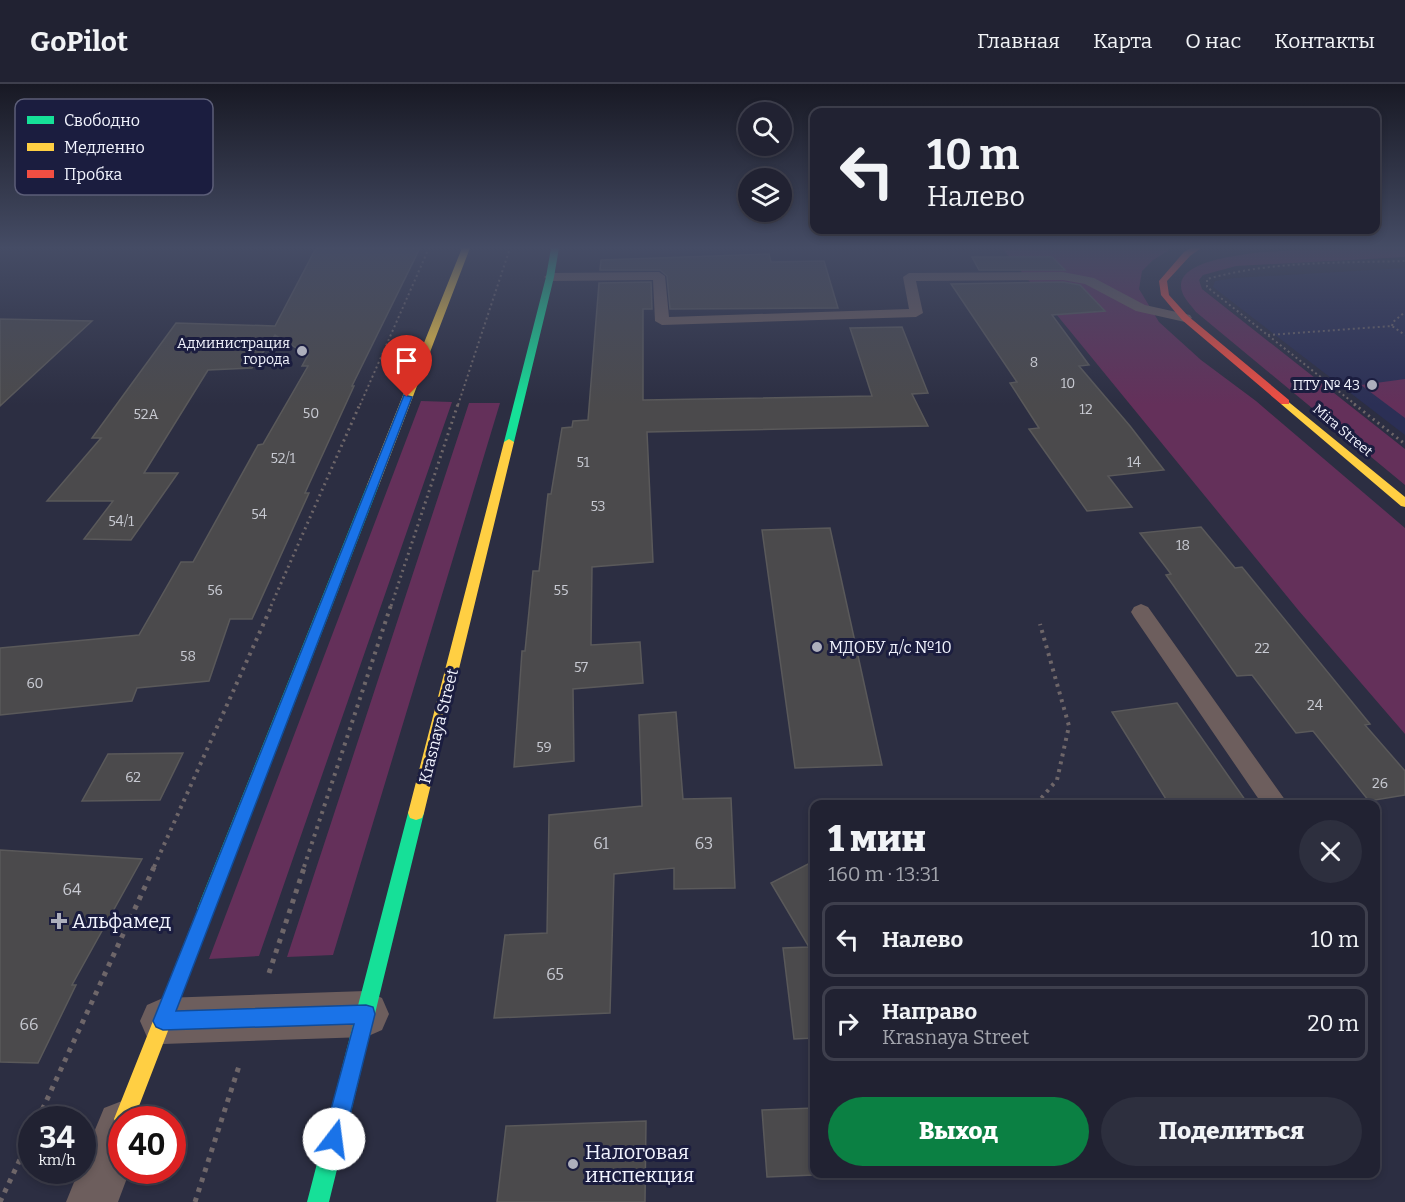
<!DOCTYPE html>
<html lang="ru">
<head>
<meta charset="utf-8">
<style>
  body { margin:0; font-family:Bitter,serif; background:#2d2f3e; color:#f1f3f6; height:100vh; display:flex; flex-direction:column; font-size:22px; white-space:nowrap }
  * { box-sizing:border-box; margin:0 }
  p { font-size:20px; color:#a2a4ac }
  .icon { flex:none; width:33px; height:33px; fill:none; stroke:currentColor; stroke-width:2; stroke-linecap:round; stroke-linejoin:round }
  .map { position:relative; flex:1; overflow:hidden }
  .drawer { position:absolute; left:810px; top:716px; width:570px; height:378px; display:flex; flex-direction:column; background:#212232; border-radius:12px; box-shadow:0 3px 9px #0003,0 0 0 2px #3e3f4d }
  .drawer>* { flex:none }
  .hud { position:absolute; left:810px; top:24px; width:570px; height:126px; border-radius:12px; box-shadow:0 3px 9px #0003,0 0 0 2px #3e3f4d; background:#212232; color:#f1f3f6; overflow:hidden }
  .tools { position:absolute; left:738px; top:18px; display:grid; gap:12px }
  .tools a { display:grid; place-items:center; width:54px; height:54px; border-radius:50%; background:#212232; box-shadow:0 3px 9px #0003,0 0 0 2px #3e3f4d; font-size:30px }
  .speed { position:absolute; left:18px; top:1022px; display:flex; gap:12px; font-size:30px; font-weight:700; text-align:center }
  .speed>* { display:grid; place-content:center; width:78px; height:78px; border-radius:50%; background:#212232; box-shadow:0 3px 9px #0003,0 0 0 2px #3e3f4d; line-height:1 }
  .speed small { font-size:15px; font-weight:400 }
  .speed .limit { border:9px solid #d22; background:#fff; color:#111 }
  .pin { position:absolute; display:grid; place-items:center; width:51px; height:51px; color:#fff; margin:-62px -26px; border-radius:50% 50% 50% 0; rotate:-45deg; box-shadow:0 0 6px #0007 }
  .pin .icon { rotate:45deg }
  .me { position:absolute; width:66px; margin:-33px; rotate:15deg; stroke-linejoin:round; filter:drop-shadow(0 0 4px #0008) }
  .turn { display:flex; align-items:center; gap:21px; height:126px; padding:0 18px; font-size:27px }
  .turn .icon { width:78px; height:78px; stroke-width:2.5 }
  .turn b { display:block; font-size:42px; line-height:51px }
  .round { display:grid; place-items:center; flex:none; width:63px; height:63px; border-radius:32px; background:#2d2f3e }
  .headline { display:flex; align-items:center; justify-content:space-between; height:102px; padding:0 18px }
  h1 { font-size:36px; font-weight:800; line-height:45px }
  .button { display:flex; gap:12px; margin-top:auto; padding:12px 18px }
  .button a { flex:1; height:69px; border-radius:36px; background:#0b8043; color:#fff; font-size:24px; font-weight:800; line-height:69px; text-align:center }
  .button a+a { background:#2d2f3e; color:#f1f3f6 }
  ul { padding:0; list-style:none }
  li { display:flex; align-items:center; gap:18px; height:75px; margin:0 12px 9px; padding:0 6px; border:3px solid #3e3f4d; border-radius:12px }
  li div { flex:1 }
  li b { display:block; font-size:22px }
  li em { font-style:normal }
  header { display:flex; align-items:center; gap:36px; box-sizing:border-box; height:84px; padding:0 30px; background:#212232; border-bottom:2px solid #3e3f4d }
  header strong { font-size:28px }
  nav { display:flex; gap:33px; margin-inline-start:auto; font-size:21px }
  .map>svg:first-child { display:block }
  .built { fill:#2b2f55 }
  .green { fill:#64305a }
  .building { fill:#4b4a4c; stroke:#5a595a; stroke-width:1.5 }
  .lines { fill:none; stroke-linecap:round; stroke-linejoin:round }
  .path-far3 { stroke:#6e6669; stroke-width:2; stroke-dasharray:2 3; stroke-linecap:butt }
  .path-far2 { stroke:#6e6669; stroke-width:3; stroke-dasharray:2 4; stroke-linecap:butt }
  .path-far1 { stroke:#6e6669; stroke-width:4; stroke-dasharray:3 5; stroke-linecap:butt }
  .path { stroke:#6e6669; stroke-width:5; stroke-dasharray:4.5 6; stroke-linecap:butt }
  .lane { fill:#6d5e5d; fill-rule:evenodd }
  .street { fill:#6d5e5d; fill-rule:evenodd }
  .fast { fill:#16e098; fill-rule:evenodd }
  .slow { fill:#ffcf43; fill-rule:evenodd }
  .jam { fill:#f24e42; fill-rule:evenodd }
  .route { fill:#1a73e8; stroke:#114b97; stroke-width:1.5 }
  .poi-dot { fill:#adafbc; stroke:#1b1d3f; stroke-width:2 }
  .labels { text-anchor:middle; stroke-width:6; stroke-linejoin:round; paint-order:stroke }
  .far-poi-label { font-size:14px; fill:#f2f4fe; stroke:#1b1d3f; text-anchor:end }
  .number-label { font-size:14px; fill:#c8cad2 }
  .far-street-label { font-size:14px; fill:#f2f4fe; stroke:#1b1d3f }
  .poi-label { font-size:16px; fill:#f2f4fe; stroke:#1b1d3f; text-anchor:start }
  .street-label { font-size:16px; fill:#f2f4fe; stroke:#1b1d3f }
  .near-number-label { font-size:16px; fill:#c8cad2 }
  .near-poi-label { font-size:20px; fill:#f2f4fe; stroke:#1b1d3f; text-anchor:start }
  .key { fill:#1b1d3f; stroke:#5c5e78; stroke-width:1.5 }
  .key-label { font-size:16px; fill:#f2f4fe }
</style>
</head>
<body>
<header>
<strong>GoPilot</strong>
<nav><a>Главная</a><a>Карта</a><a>О нас</a><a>Контакты</a></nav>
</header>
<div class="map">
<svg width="1405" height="1118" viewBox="0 0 1405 1118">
  <rect width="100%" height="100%" fill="#2c2e42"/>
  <!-- built -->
  <path class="built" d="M1405 184V351L1213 203 1215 197 1234 194Z"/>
  <!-- green -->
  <path class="green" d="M1002 164H1169L1168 167 1153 176 1142 187 1139 205 1159 238 1201 276 1256 317 1405 444V650L1299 527Z
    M1361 164H1405V173L1236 182 1203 191 1199 196 1202 205 1405 365V401L1196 228C1190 220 1180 211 1181 200 1185 162 1330 166 1361 164Z
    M1405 295V334L1361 301Z
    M421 317 452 318 259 872 209 875Z
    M469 319H500L333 871 287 873Z"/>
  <!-- building -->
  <path class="building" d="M316 164H420L352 302H354L305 409H309L252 535H230L209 597 137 604 132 617 0 631V564L139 551 181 478H193L258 361 263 360 308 282H302L308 271 275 251 252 284 208 286 144 389H178L131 456 84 455 113 417H47L101 354H92L176 239 275 242Z
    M769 170 771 178 824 177 838 224 670 225 667 192 660 186H600L601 176Z
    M972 173H1052L1065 186H979Z
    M651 198 652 225H643V316L872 312 850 244 902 243 928 309 912 310 928 342 647 348 653 478 592 483 591 561 640 558 643 599 573 605 574 677 514 683 522 567H525L533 487H539L548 410H551L562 344 572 343 573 337 588 336 599 199Z
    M1063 198 1080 201 1105 227 1052 231 1089 281 1079 282 1130 342 1164 386 1108 392 1132 423 1087 427 1029 345 1039 344 1010 299 1017 298 951 200Z
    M0 235 92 237 0 322Z
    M1201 443 1235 484 1242 483 1370 640 1365 641 1405 687V711L1369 717 1313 647 1296 649 1252 591 1237 592 1166 491 1171 490 1140 449Z
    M830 444 882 681 795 684 762 446Z
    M1177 619 1248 720H1169L1112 628Z
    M676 628 683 715 731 714 735 804 674 805V784L614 790 610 929 494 934 505 851 547 849 549 731 642 722 639 631Z
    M183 669 160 716 82 717 108 670Z
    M0 766 142 775 72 901H76L38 979 0 978Z
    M814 777V954L794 955 783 864 809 863 771 799Z
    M814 1024V1091L767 1093 762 1026Z
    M646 1037 645 1118H497L506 1042Z"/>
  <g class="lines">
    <!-- path-far3 -->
    <path class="path-far3" d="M1392 242 1393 238 1405 228
      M1268 251 1392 242 1405 251
      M360 321 429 164
      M458 321 510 164
      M1356 321 1207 203V195C1272 177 1338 179 1405 177"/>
    <!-- path-far2 -->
    <path class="path-far2" d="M1354 320 1405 360
      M271 522 360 320
      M391 522 458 320"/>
    <!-- path-far1 -->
    <path class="path-far1" d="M1036 720 1057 696 1069 642 1040 540
      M154 783 272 521
      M304 783 391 521"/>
    <!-- path -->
    <path class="path" d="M269 889 305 781
      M38 1035 155 781
      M0 1118 32 1050
      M195 1118 240 979"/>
    <!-- lane -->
    <path class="lane" d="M659 188 665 192 669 233 909 225 903 193 909 189 1063 188 1094 194 1145 221 1190 231 1192 234 1185 238 1136 227 1085 200 1063 196 916 197 923 229 916 233 662 241 655 237 653 196 550 197 544 193 550 189Z
      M1141 520 1148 523 1288 720H1262L1134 533 1131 528 1134 523Z"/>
    <!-- street -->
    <path class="street" d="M366 907 382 914 389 930 382 946 366 953 163 960 147 953 140 937 147 921 163 914Z
      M122 1017 140 1024 144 1035H122V1086H130L118 1118H66L79 1086H82V1077L104 1024Z"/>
    <!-- fast -->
    <path class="fast" d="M551 164H559L554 193 514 358 509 361 504 358 546 193Z
      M373 397 379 401 215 825 212 831 206 834 200 831 197 825 367 401Z
      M416 722 422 724 424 729 329 1118H307L408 729 410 724Z"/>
    <!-- slow -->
    <path class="slow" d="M462 164H470L379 401 373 405 369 404 367 401Z
      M1285 315 1405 413V423L1401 422 1281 320V316Z
      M509 355 514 358 424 729 422 734 416 736 410 734 408 729 504 358Z
      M206 816 212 819 215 825 134 1035H122V1044L117 1042 114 1035 200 819Z"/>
    <!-- jam -->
    <path class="jam" d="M1191 164H1201L1190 172 1167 197 1169 211 1188 232 1289 316V320H1281L1182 236 1161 211 1159 197 1184 168Z"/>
  </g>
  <!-- sky -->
  <linearGradient id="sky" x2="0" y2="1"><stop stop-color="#181924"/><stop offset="0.51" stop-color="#454c65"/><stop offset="1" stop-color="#454c65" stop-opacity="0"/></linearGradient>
  <rect width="1405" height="321" fill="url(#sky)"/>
  <!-- route -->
  <path class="route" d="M404 311 412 313 176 927 366 921 373 923 375 930 344 1055 341 1063 334 1066 326 1063 323 1055 354 940 163 946 156 943 153 937Z"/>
  <!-- markers -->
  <g class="poi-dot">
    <circle cx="302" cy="267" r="6"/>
    <circle cx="1372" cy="301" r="6"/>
    <circle cx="817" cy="563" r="6"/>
    <path d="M56 828h6v6h6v6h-6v6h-6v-6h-6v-6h6z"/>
    <circle cx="573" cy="1080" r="6"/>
  </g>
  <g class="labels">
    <!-- far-poi labels -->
    <g class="far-poi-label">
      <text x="290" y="264">Администрация<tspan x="290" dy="16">города</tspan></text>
      <text x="1360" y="306">ПТУ № 43</text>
    </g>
    <!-- number labels -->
    <g class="number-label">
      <text x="1034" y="283">8</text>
      <text x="1068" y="304">10</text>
      <text x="1086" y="330">12</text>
      <text x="311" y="334">50</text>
      <text x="146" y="335">52А</text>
      <text x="283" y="379">52/1</text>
      <text x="583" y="383">51</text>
      <text x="1134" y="383">14</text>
      <text x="598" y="427">53</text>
      <text x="259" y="435">54</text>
      <text x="121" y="442">54/1</text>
      <text x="1183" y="466">18</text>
      <text x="215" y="511">56</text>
      <text x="561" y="511">55</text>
      <text x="1262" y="569">22</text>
      <text x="188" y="577">58</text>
      <text x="581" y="588">57</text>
      <text x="35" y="604">60</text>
      <text x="1315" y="626">24</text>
      <text x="544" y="668">59</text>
      <text x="133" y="698">62</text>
      <text x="1380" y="704">26</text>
    </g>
    <!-- far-street labels -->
    <g class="far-street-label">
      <text transform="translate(1343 346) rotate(40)" y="5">Mira Street</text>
    </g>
    <!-- poi labels -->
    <g class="poi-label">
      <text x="829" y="569">МДОБУ д/с №10</text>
    </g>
    <!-- street labels -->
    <g class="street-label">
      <text transform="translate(438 642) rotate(-76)" y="6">Krasnaya Street</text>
    </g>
    <!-- near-number labels -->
    <g class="near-number-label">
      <text x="601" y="765">61</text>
      <text x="704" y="765">63</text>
      <text x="72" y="811">64</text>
      <text x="555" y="896">65</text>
      <text x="29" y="946">66</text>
    </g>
    <!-- near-poi labels -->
    <g class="near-poi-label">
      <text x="72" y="844">Альфамед</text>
      <text x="585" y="1075">Налоговая<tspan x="585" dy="23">инспекция</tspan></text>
    </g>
  </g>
  <!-- legend -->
  <rect x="15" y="15" width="198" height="96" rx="9" class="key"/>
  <rect x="27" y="32" width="27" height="8" fill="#16e098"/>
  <rect x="27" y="59" width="27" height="8" fill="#ffcf43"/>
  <rect x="27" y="86" width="27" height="8" fill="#f24e42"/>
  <g class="key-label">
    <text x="64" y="42">Свободно</text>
    <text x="64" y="69">Медленно</text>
    <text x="64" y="96">Пробка</text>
  </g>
</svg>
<div class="tools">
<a><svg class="icon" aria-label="search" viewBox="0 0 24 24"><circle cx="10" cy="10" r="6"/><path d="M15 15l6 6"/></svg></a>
<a><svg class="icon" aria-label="layers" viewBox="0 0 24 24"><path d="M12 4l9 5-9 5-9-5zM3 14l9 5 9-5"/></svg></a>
</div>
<div class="speed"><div>34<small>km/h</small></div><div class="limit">40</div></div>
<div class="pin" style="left:407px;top:313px;background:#d93025"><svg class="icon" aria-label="arrive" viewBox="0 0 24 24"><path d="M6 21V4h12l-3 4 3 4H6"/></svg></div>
<svg class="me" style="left:334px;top:1055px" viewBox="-20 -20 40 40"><circle r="19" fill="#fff"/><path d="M0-13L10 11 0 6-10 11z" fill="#1a73e8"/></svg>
<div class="hud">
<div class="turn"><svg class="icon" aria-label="left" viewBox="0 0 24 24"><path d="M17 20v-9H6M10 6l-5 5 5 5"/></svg><div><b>10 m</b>Налево</div></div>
</div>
<section class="drawer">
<div class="headline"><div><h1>1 мин</h1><p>160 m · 13:31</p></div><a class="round"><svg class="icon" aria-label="close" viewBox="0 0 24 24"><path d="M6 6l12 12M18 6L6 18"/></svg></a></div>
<ul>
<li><svg class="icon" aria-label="left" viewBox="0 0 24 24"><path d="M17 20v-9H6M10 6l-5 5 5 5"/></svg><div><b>Налево</b></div><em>10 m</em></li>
<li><svg class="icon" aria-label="right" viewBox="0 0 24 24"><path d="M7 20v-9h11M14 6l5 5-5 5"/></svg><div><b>Направо</b><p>Krasnaya Street</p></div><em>20 m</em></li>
</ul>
<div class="button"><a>Выход</a><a>Поделиться</a></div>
</section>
</div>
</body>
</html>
